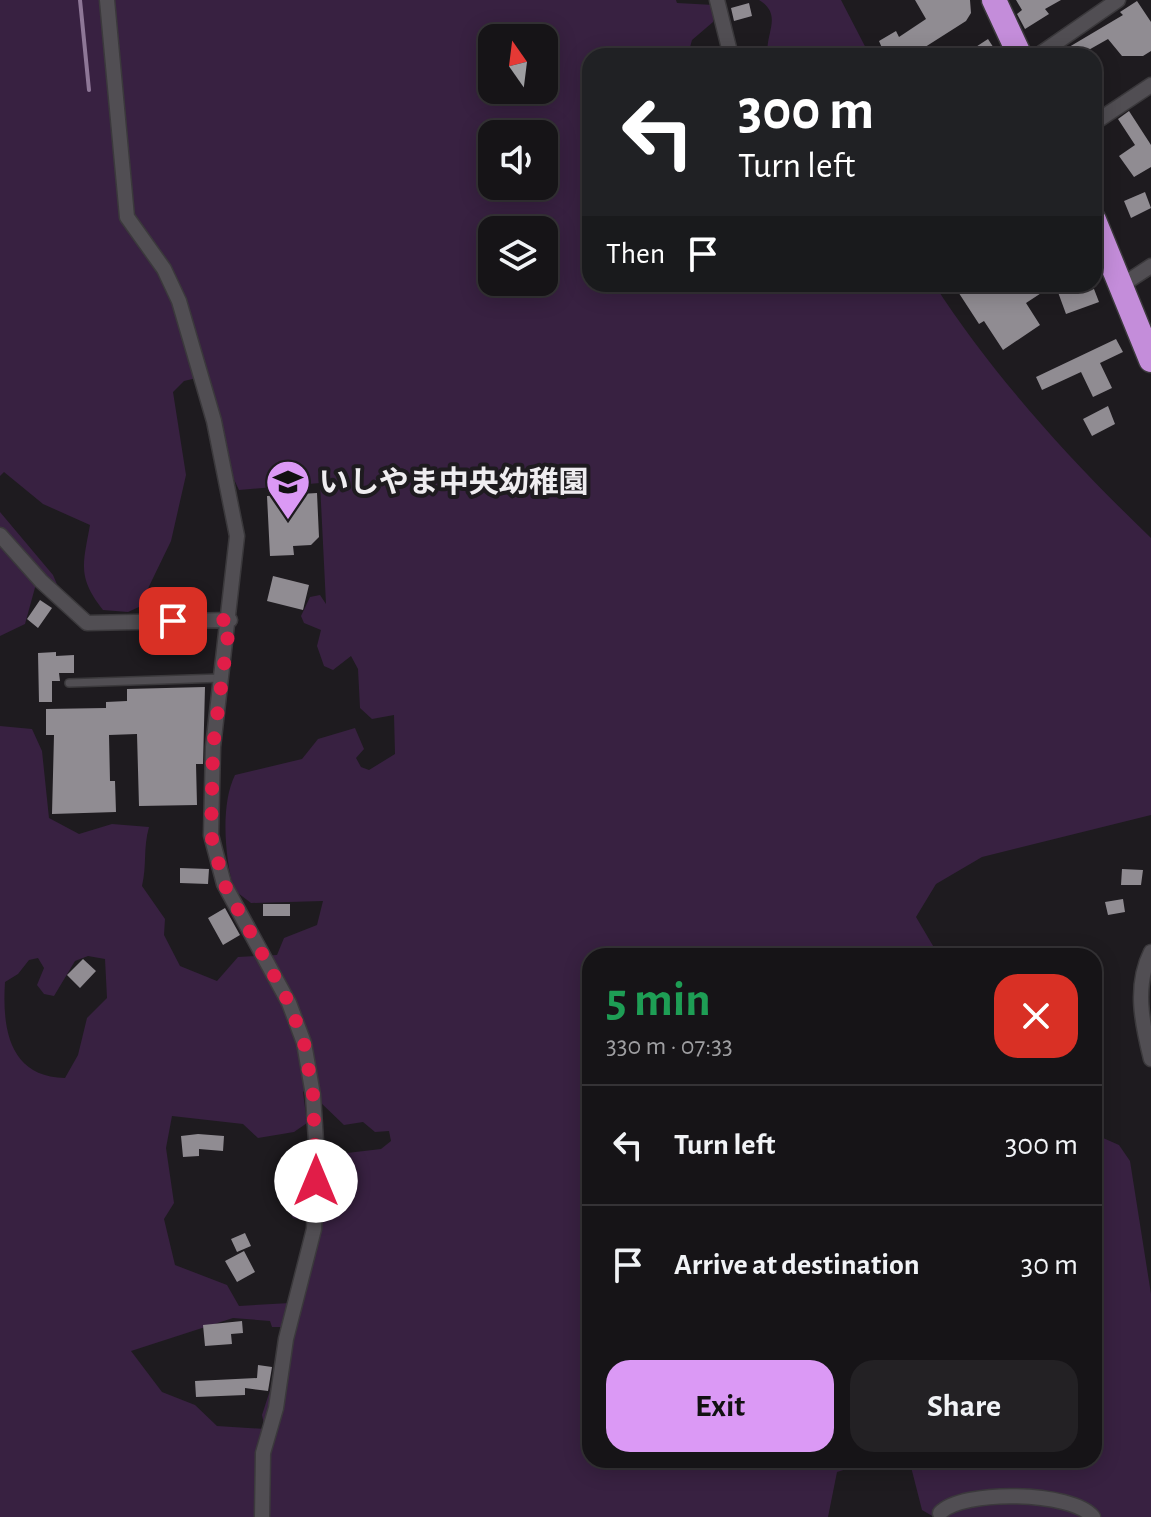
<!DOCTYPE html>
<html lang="en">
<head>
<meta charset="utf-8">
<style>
  body { margin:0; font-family:"Alegreya Sans","Noto Sans JP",sans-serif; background:#232124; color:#f1f3f6; height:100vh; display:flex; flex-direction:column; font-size:30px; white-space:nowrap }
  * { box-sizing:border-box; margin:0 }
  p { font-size:26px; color:#9e9ea1 }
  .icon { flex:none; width:44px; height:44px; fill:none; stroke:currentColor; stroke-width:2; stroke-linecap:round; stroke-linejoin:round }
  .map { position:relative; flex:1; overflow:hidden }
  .side { position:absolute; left:582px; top:948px; width:520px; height:520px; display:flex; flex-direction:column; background:#161417; border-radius:24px; box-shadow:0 4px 20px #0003,0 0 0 2px #353336 }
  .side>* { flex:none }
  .hud { position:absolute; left:582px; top:48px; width:520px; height:244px; border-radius:24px; box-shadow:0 4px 20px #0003,0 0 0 2px #353336; background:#202124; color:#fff; overflow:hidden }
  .needle { width:52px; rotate:346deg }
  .fabs { position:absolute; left:478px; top:24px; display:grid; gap:16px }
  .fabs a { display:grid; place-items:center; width:80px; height:80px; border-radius:16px; background:#161417; box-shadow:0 4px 20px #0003,0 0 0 2px #353336; font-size:40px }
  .pin { position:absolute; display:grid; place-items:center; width:68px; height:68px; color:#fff; margin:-34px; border-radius:16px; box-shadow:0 4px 12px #0006 }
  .me { position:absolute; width:88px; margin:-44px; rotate:0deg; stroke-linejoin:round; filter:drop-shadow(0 0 6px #0008) }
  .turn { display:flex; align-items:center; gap:28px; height:168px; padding:0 24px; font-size:36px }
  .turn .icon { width:104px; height:104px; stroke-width:2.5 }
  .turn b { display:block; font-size:56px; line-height:68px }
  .then { display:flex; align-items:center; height:76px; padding:0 24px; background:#0003; gap:16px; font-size:30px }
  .round { display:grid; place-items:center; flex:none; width:84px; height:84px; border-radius:24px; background:#232124 }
  .overview { display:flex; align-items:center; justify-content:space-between; height:136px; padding:0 24px }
  h1 { font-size:48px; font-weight:600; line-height:60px; color:#1e9e55 }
  .cta { display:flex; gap:16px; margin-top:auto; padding:16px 24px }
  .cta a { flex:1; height:92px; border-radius:24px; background:#db99f5; color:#111; font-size:32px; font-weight:600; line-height:92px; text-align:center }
  .cta a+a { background:#232124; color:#f1f3f6 }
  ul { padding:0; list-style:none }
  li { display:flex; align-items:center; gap:24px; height:120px; padding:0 24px; border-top:2px solid #353336 }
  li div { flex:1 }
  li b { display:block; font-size:30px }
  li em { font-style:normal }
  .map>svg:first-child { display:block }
  .green { fill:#382141; fill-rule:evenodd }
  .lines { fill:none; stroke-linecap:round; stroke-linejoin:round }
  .stream { stroke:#8e7797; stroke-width:4 }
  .building { fill:#908c92 }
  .lane-casing { stroke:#3b393c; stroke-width:10 }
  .street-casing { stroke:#3b393c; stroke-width:17 }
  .highway-casing { stroke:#3b393c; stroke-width:27 }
  .lane { stroke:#514e53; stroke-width:7 }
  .street { stroke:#514e53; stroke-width:14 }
  .highway { stroke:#c48dda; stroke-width:24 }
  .route { stroke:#e11d48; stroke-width:14; stroke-dasharray:0 25.2 }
  .labels { text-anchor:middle; stroke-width:8; stroke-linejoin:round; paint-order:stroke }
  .poi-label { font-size:30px; font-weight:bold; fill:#efedf0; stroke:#1e1b1f; text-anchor:start }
</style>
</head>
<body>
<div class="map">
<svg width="1151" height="1517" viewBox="0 0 1151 1517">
  <rect width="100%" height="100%" fill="#1e1b1f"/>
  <!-- green -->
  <path class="green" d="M0 0H676L677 3 714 5 713 22 692 40 689 51 712 50 719 56H590V284H934C994 377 1071 461 1151 538V815L982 857 936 884 916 917 939 956H590V1460H875L837 1472 828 1517H0V726L32 729 42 751 49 818 79 834 112 824 149 827C143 848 147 865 142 886L165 919 164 935 180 966 217 981 238 957 277 955 284 938 317 925 323 901 251 903 234 890C225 858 220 805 235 775L302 759 318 739 355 728 364 749 356 758 361 767 369 770 395 754 394 715 372 719 360 708 358 669 351 656 333 670 324 666 317 646 321 630 304 623 301 616 310 597 320 595 326 604 320 483 239 490 229 469 205 376 184 381 173 392 186 475 171 541 139 607 128 612 103 610C77 577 83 564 90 525L43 504 4 472 0 476ZM492 38H544V90H492ZM492 134H544V186H492ZM492 230H544V282H492ZM88 956 105 959 107 998 87 1018 78 1055 65 1078C9 1077 2 1028 5 982L18 974 29 960 38 958 44 968 37 985 44 994 54 996 75 961ZM315 1079 319 1101 344 1125 363 1122 375 1132 389 1131 391 1141 381 1149 347 1153 329 1166 292 1180 283 1200 293 1218 320 1224 319 1240 262 1415 265 1429 217 1426 195 1405 162 1392 131 1351 233 1318 270 1321 272 1327H281L290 1303 239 1306 227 1285 175 1265 164 1219 174 1203 166 1148 172 1116 243 1124 258 1138 294 1132 307 1123 303 1092Z
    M759 0H841L870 56H768C764 34 784 15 759 0Z
    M0 512 53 575 59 589 36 584 25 624 0 636Z
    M1094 1134 1119 1145 1130 1161 1151 1294V1517H934L922 1510 910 1463 896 1460H1094Z"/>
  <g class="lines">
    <!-- stream -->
    <path class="stream" d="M80 0 89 90"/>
  </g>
  <!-- building -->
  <path class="building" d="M915 0H970L971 13 966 21 911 56H869L882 48 879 41 896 31 899 37 926 19Z
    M1016 0H1061L1045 9 1049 14 1025 29 1017 14 1022 10Z
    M1137 1 1151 22V51L1143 56H1122L1108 39 1078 56H1068L1064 50 1123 15 1120 12Z
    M749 3 752 16 734 21 731 8Z
    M988 39 999 56H962Z
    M1129 111 1151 145V167L1134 177 1119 156 1135 145 1118 119Z
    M1145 192 1151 208 1131 218 1124 201Z
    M953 284H1087L1090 290 1094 289 1099 302 1066 314 1055 284 1026 303 1040 325 1003 350 984 321 979 324Z
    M1116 339 1123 352 1100 363 1112 388 1093 397 1081 372 1042 390 1036 377Z
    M1108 406 1115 424 1092 436 1083 419Z
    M317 493 319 537 311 545 293 546 294 555 270 556 267 496Z
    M273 576 309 585 303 610 267 601Z
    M40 600 52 608 38 628 27 619Z
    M56 652V656L74 655V673H59L60 681H52V702H39L38 653Z
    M205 687 203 764H196L197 805 139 806 137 734 109 735 110 781H115L116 812 52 814 54 735H46V709L106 708V702L127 701V689Z
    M180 868 209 869 208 884 180 883Z
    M1122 869 1143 870 1141 885H1121Z
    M1123 899 1125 912 1108 915 1105 902Z
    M263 904H290V916H263Z
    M225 908 240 935 223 945 208 918Z
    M83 959 96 971 80 988 67 975Z
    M198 1134 224 1136 223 1151 199 1149V1156L183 1157 181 1136Z
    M245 1233 251 1246 237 1252 231 1239Z
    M244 1251 255 1272 237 1282 225 1261Z
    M242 1321 243 1333 231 1334 232 1344 205 1346 203 1325Z
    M258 1365 272 1367 268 1391 245 1388V1395L196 1397 195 1381 257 1378Z"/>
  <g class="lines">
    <!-- lane casing -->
    <g class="lane-casing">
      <path id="lane" d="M69 683 222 678"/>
    </g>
    <!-- street casing -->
    <g class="street-casing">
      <path id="street" d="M107 0 127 217 164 269 179 301 214 421 237 536 213 747 211 835 224 884 289 1003 304 1043 313 1095 317 1157 314 1229 286 1339 276 1408 263 1453 262 1517
        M717 0 731 56
        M1037 56 1118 0
        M1094 123 1151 85
        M1122 285 1151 266
        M0 535 41 581 87 623 230 620
        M1151 952C1134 986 1142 1023 1151 1059
        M940 1513C962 1489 1072 1491 1093 1517"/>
    </g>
    <!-- highway casing -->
    <g class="highway-casing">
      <path id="highway" d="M994 0 1020 56
        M1094 220 1151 360"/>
    </g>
    <!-- lane -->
    <use href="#lane" class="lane"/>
    <!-- street -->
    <use href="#street" class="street"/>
    <!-- highway -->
    <use href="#highway" class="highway"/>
  </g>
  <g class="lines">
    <!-- route -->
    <path class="route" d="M173 621 230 620 213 747 211 835 224 884 289 1003 304 1043 313 1095 316 1181"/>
  </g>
  <!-- icons -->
  <defs>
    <g id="school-pin" transform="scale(2.3)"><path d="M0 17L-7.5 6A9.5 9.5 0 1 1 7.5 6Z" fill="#db99f5" stroke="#1e1b1f"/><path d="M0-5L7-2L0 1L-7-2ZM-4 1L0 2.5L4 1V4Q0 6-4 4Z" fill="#111"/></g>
  </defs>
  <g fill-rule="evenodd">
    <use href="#school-pin" x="288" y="482"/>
  </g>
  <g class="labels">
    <!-- poi labels -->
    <g class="poi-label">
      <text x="319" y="492">いしやま中央幼稚園</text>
    </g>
  </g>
</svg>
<div class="fabs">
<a><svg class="needle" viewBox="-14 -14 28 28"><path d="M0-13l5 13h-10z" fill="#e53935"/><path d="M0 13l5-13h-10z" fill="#9e9ea1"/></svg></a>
<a><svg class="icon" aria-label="sound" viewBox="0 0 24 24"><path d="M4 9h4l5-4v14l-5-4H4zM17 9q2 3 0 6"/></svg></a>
<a><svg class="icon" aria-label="layers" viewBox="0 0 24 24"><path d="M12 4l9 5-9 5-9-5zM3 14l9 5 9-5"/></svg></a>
</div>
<div class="pin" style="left:173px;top:621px;background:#d93025"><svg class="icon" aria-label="arrive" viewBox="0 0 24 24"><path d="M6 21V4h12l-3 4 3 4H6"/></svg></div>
<svg class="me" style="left:316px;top:1181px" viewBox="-20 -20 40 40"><circle r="19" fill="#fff"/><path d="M0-13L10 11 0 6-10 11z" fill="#e11d48"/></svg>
<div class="hud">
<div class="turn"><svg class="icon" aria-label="left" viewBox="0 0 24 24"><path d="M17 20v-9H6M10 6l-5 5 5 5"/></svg><div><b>300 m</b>Turn left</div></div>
<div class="then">Then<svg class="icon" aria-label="arrive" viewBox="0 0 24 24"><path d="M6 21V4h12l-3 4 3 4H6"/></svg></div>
</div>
<section class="side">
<div class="overview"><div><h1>5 min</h1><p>330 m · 07:33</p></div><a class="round" style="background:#d93025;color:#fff"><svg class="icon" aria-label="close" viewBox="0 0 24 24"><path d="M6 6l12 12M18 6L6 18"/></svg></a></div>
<ul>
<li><svg class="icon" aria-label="left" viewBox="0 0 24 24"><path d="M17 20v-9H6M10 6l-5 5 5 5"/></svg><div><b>Turn left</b></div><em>300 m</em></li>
<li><svg class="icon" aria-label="arrive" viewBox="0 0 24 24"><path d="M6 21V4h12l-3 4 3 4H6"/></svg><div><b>Arrive at destination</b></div><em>30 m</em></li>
</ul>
<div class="cta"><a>Exit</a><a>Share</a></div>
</section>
</div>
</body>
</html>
